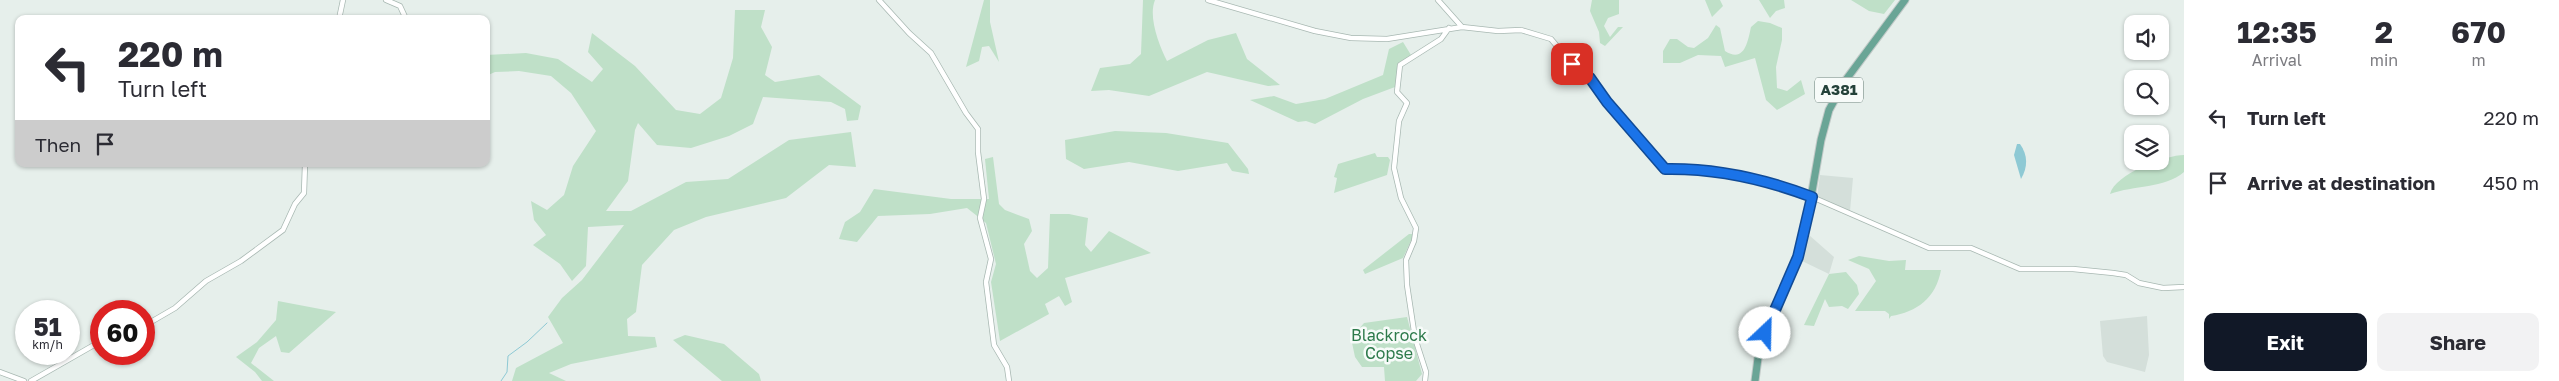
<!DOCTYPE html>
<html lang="en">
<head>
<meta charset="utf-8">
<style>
  body { margin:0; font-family:"Golos Text",sans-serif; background:#f2f2f3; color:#2b2b33; height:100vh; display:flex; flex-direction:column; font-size:19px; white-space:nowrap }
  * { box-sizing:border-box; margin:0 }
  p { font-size:16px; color:#7c7c81 }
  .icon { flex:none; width:28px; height:28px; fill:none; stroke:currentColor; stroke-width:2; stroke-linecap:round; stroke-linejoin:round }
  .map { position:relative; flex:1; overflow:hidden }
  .sheet { display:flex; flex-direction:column; background:#fff; width:375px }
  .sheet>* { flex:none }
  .hud { position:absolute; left:15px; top:15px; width:475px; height:152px; border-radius:10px; box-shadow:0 1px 4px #0004; background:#fff; color:#2b2b33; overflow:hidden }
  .tools { position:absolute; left:2124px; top:15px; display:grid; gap:10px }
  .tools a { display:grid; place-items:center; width:45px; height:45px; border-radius:10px; background:#fff; box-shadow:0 1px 4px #0004; font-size:25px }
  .speed { position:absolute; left:15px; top:300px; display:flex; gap:10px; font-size:25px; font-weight:700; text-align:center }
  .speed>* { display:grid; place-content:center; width:65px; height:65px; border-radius:50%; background:#fff; box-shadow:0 1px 4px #0004; line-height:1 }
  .speed small { font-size:12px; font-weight:400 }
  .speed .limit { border:8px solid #d22; background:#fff; color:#111 }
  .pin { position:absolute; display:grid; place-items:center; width:42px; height:42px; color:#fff; margin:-21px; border-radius:10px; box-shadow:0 2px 8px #0006 }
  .me { position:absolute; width:55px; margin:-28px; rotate:24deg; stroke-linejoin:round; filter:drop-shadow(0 0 4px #0008) }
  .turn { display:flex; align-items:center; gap:18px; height:105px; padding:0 20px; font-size:22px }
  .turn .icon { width:65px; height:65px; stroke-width:2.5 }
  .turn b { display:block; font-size:35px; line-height:42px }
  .then { display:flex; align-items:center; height:48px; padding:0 20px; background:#0003; gap:10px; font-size:19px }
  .eta { display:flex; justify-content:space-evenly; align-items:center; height:85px; text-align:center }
  .eta b { font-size:30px; font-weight:700; line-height:35px }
  .button { display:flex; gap:10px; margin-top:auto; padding:10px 20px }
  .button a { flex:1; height:58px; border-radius:10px; background:#111827; color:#fff; font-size:20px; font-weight:700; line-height:58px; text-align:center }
  .button a+a { background:#f2f2f3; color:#2b2b33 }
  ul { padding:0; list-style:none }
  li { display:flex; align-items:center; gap:15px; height:65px; padding:0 20px }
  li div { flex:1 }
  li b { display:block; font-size:19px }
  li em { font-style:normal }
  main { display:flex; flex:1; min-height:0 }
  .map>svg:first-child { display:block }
  .built { fill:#d4dfda }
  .green { fill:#bfe0c8 }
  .water { fill:#8ec9d4 }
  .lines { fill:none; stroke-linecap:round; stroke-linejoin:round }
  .stream { stroke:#8ec9d4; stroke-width:1 }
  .minor-casing { stroke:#a8b8b2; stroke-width:6 }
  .primary-casing { stroke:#c2cac8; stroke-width:9 }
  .minor { stroke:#fff; stroke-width:4.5 }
  .primary { stroke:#6aa596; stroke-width:7 }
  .route-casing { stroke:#114b97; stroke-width:12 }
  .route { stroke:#1a73e8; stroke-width:9 }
  .labels { text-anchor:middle; stroke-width:5; stroke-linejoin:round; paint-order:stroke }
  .shield { fill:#f7fbf9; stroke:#637a73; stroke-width:1 }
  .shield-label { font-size:15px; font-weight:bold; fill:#24423a }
  .park-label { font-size:16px; fill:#2d7a4b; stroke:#f7fbf9 }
</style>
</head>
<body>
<main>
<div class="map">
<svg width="2184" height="381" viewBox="0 0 2184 381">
  <rect width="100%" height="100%" fill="#e6efeb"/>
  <!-- built -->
  <path class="built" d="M1820 175 1853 178 1850 211 1817 197Z
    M1809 235 1834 257 1829 274 1802 261Z
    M2147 316 2149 355 2145 372 2107 362 2103 356 2100 321Z"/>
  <!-- green -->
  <path class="green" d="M984 0H990V22L999 62 989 46 982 47 979 61 966 67Z
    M1143 0H1155C1148 17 1159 45 1167 61L1208 40 1236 33 1247 59 1280 85 1268 86 1207 72 1149 96 1109 90 1091 91 1100 68 1130 64 1141 54Z
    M1592 0H1619V14L1608 18 1604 26 1610 37 1618 27H1623L1605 46 1600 43 1599 32 1590 11Z
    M1705 0H1720L1723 6 1712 17Z
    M1759 0H1784L1785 8 1776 11 1770 18Z
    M1851 0H1895L1884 14 1869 11Z
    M735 10H765L761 27 772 47 765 75 775 82 819 75 861 106 858 120 847 121 845 109 831 102 763 97 753 124 729 136 691 148 657 145 638 123 635 130 628 181 606 211H631L686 182 728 179 789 140 851 132 856 167 829 165 786 198 706 217 674 230 642 265 636 312 627 319 628 336 655 337 657 347 571 364 549 373 566 381H512L516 368 563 343 548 317 562 298 582 280 624 225 588 227 586 266 572 281 560 264 533 245 546 235 534 220 531 201 547 210 564 195 573 166 596 131 571 93 551 76 519 71 495 72 486 76V55L526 53 558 59 592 82 603 69 588 52 592 33 635 66 676 110 700 114 721 98 733 58Z
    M1758 21 1770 23 1782 28V40L1776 67 1777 88 1787 91 1801 80 1805 94 1777 110 1766 100 1755 58 1725 67 1721 56 1698 55 1680 63H1663V51L1670 39H1677L1688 47 1694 48 1708 38 1716 25 1720 28 1725 51C1745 64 1748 40 1751 27Z
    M1403 42 1411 55 1399 66 1395 87 1363 99 1315 124 1306 121 1298 122 1250 100 1274 96 1296 104 1325 99 1383 75 1389 49Z
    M1115 131 1166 133 1228 143 1248 169 1249 174 1232 171 1227 163 1178 171 1129 162 1084 169 1066 159 1065 140Z
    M1375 153 1377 157H1388L1390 160 1387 175 1334 193 1337 178 1334 177 1338 164Z
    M2184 155V172C2164 189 2134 185 2110 194 2115 174 2166 155 2184 155Z
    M993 157 999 204 1005 210 1029 219 1032 231 1024 244 1030 271 1037 278 1048 268 1050 214H1069L1088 218 1085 245 1091 252 1109 231 1151 253 1065 278 1072 302 1065 306 1059 296 1045 304 1049 314 1000 341 991 282 996 264 986 223 967 208 930 214 878 216 857 242 839 239 845 222 860 212 874 189 951 199H989L985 159Z
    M1409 234H1414L1403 258 1365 274 1363 270Z
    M1859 256 1889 261 1906 260 1905 270H1941C1936 298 1917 312 1891 316L1889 319V314L1885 311H1855L1876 281 1869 269 1848 260Z
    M1846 272 1857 285 1859 294 1848 309 1842 306 1829 307 1825 299 1814 326 1804 325 1829 274Z
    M278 301 336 312 289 353 281 352 276 336 259 348 251 363 274 381H262L255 372 236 357 257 342 276 320Z
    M1407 317 1422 374 1416 381H1385L1384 367H1362L1355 357 1351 338 1364 323Z
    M685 335 724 344 759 374 761 381H722L673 340Z"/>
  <!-- water -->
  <path class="water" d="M2017 144H2020C2028 155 2028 167 2021 179L2014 155Z"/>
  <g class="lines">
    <!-- stream -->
    <path class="stream" d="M501 381 507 372 508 356 527 342 547 323"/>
    <!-- minor casing -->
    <g class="minor-casing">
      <path id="minor" d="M386 0 400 6 406 19
        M879 0 909 33 931 53 966 113 978 129V152L984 199 980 218 991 259 986 282 994 345 1007 367 1009 381
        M1208 0 1315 31 1351 38 1387 39 1462 27 1498 31 1521 30 1551 39 1572 64 1590 79 1607 102 1665 169 1710 170 1777 185 1812 197 1929 248H1971L2020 269H2073L2113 273 2126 275 2139 283 2163 288 2184 287
        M1438 0 1462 27
        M339 19 343 0
        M144 326 175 308 206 281 241 261 283 230 295 204 304 193 305 164
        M0 372 24 381
        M31 381 101 341
        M1425 381 1426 372 1415 338 1407 285 1406 260 1414 241 1416 228 1401 198 1394 168 1399 121 1407 103 1397 92 1400 65 1441 39 1449 28"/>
    </g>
    <!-- primary casing -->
    <g class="primary-casing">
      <path id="primary" d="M1755 381 1760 343 1798 257 1805 232 1821 140 1829 110 1845 81 1905 0"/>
    </g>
    <!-- minor -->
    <use href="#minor" class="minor"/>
    <!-- primary -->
    <use href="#primary" class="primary"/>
  </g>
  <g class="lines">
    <!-- route casing -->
    <g class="route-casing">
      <path id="route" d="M1572 64 1590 78 1607 102 1665 169C1716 168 1765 179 1812 197L1798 257 1765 333"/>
    </g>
    <!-- route -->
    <use href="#route" class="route"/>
  </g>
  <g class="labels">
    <!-- shield labels -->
    <rect class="shield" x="1815" y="77.5" width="48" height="25" rx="4"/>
    <g class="shield-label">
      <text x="1839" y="95">A381</text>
    </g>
    <!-- park labels -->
    <g class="park-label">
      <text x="1389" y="341">Blackrock<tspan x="1389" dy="18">Copse</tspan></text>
    </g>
  </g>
</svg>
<div class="tools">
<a><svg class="icon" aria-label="sound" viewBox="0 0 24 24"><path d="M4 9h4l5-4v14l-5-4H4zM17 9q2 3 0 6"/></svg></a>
<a><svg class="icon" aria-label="search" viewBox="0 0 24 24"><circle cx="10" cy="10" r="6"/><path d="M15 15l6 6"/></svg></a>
<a><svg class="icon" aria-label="layers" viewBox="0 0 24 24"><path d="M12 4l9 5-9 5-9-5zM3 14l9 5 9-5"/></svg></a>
</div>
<div class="speed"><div>51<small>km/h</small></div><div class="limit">60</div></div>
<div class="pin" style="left:1572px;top:64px;background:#d93025"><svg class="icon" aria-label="arrive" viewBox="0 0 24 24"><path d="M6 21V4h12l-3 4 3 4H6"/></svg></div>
<svg class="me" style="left:1765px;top:333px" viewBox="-20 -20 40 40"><circle r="19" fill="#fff"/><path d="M0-13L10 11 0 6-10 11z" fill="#1a73e8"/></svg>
<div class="hud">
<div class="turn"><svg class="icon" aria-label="left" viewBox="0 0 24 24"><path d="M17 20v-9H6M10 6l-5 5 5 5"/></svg><div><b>220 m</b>Turn left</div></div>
<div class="then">Then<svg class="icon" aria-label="arrive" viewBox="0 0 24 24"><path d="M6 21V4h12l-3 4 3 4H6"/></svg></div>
</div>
</div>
<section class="sheet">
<div class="eta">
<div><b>12:35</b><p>Arrival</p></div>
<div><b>2</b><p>min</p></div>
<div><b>670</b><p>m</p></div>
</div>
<ul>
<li><svg class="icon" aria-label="left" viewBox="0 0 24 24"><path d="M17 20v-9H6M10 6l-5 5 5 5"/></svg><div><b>Turn left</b></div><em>220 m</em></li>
<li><svg class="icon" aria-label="arrive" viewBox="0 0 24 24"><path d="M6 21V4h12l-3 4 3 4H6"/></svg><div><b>Arrive at destination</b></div><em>450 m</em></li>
</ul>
<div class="button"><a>Exit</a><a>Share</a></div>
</section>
</main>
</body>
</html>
